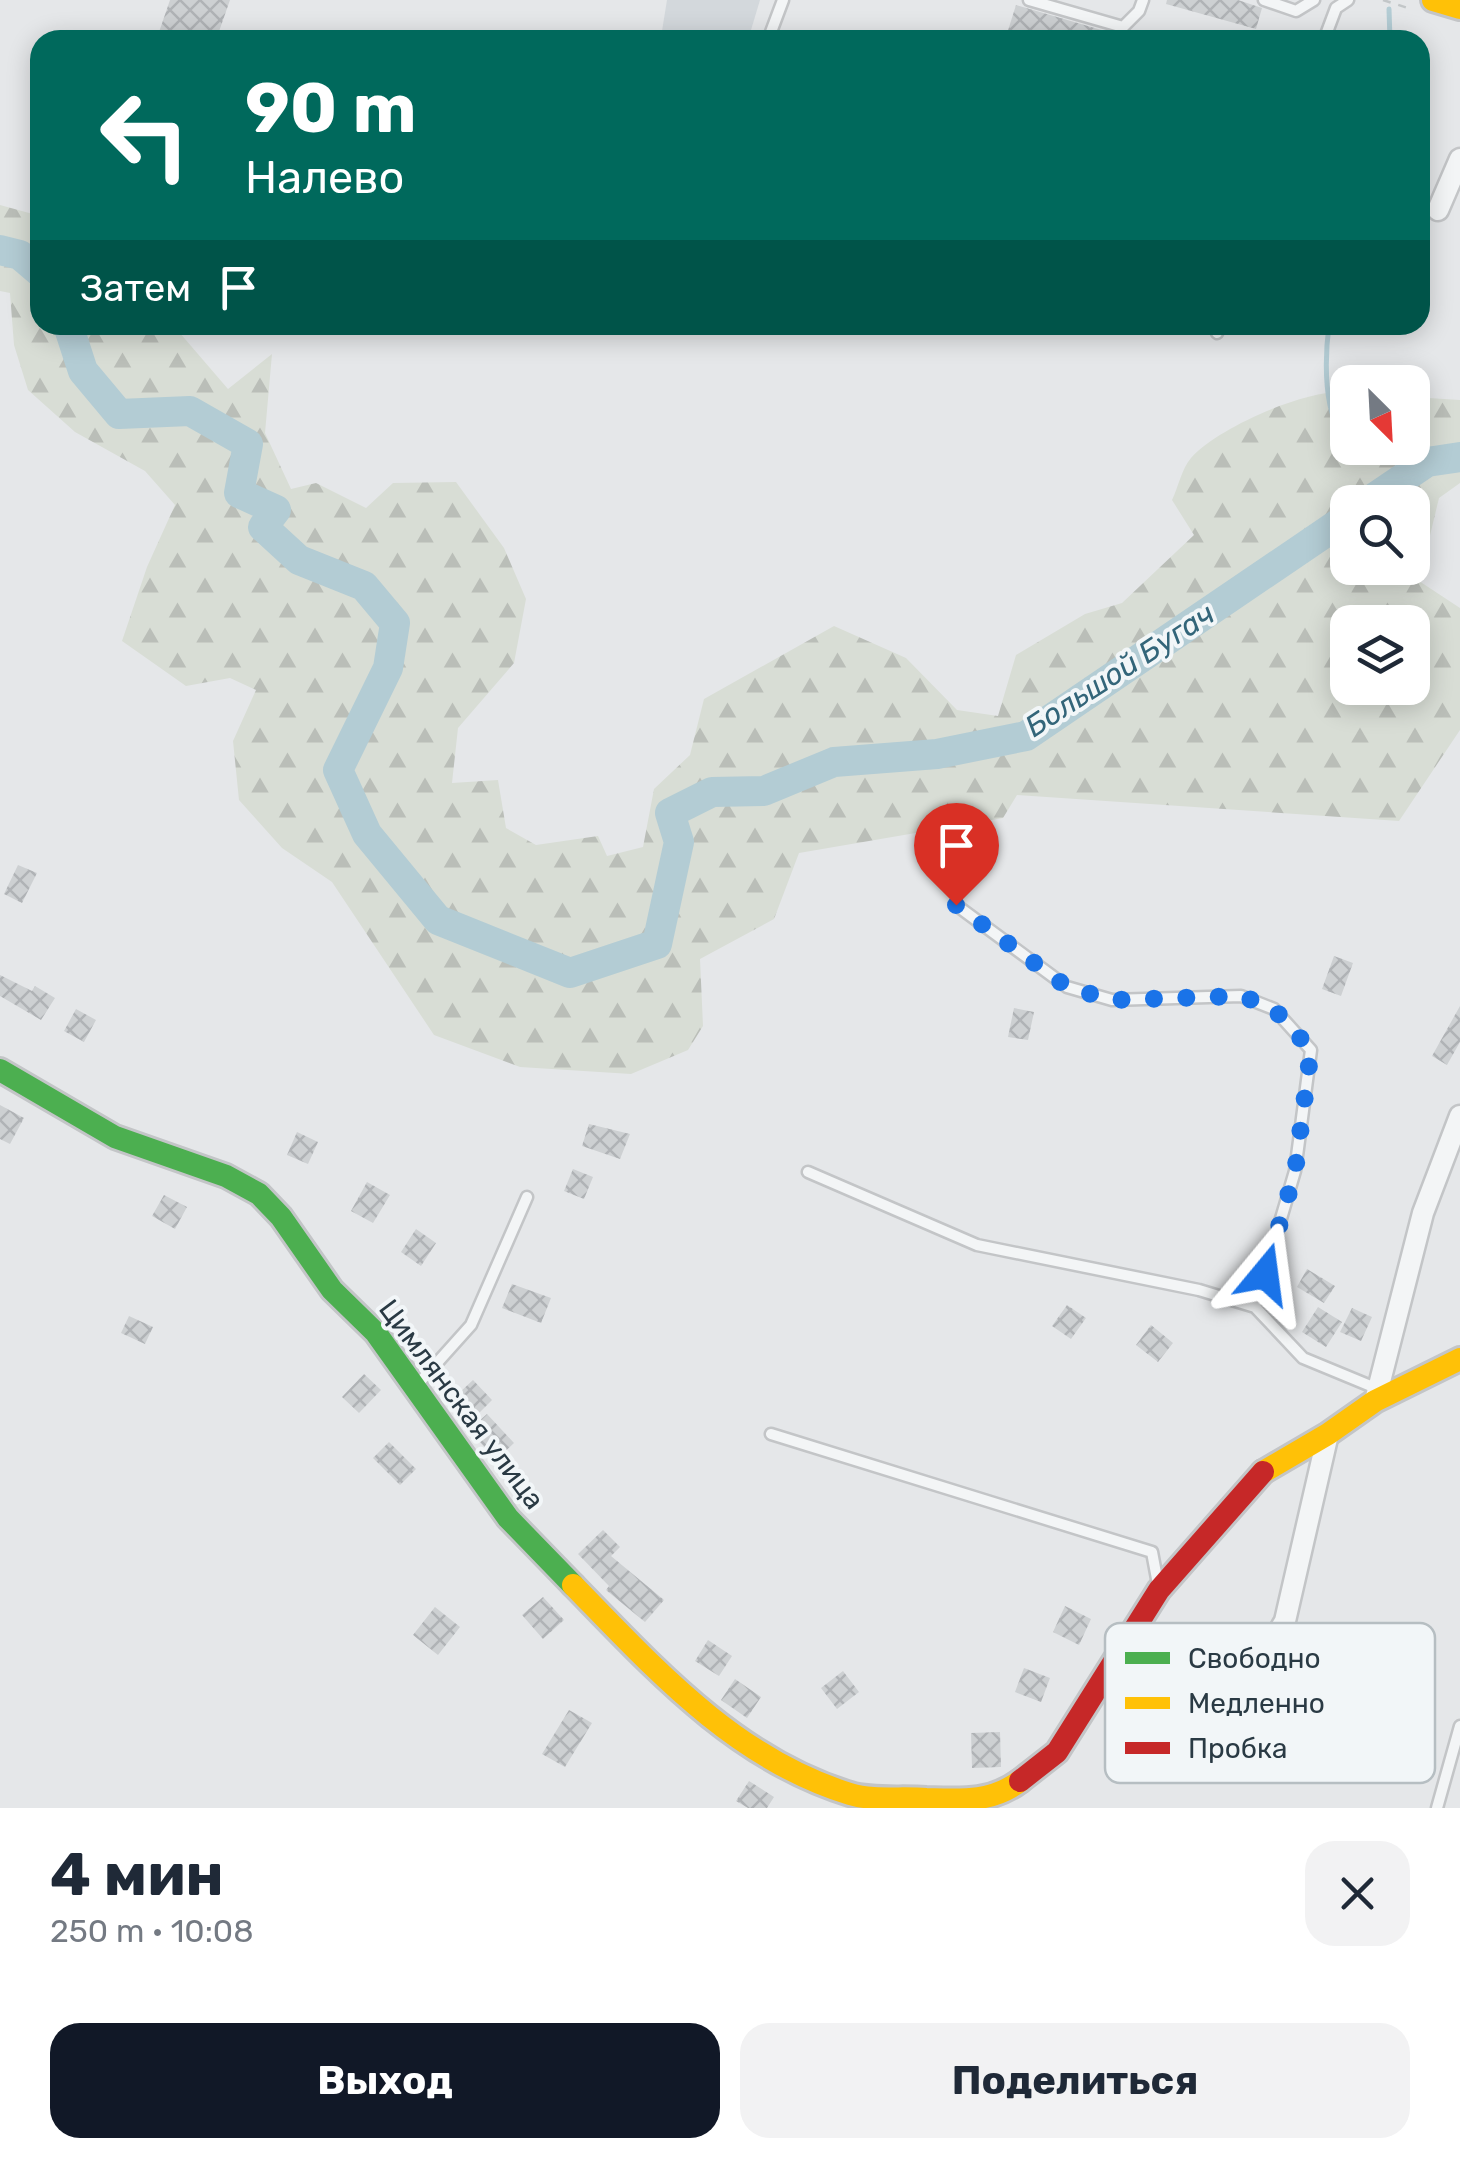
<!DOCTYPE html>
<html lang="ru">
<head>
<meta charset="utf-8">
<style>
  body { margin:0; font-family:Rubik,sans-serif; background:#f2f2f3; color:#1f2937; height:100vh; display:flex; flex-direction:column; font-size:38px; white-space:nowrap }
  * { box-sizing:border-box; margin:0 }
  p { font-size:32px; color:#747a83 }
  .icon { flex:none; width:55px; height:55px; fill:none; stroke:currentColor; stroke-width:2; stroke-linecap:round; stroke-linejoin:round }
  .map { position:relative; height:1808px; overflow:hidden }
  .sheet { display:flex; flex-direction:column; background:#fff; flex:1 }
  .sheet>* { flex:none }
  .banner { position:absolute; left:30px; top:30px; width:1400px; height:305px; border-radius:30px; box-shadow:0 5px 25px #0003; background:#00695c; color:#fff; overflow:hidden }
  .needle { width:65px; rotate:156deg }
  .tools { position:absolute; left:1330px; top:365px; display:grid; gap:20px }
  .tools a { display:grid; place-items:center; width:100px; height:100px; border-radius:20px; background:#fff; box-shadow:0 5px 25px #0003; font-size:50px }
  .pin { position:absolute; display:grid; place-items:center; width:85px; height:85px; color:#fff; margin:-102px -42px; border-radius:50% 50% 50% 0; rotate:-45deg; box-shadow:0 0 10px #0007 }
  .pin .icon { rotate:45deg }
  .me { position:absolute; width:110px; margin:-55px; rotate:16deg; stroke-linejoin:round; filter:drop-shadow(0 0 8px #0008) }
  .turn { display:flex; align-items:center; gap:35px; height:210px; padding:0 50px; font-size:45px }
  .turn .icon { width:130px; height:130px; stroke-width:2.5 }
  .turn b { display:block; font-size:70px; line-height:85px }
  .then { display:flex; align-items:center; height:95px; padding:0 50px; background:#0003; gap:20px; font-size:38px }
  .round { display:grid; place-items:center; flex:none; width:105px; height:105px; border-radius:30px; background:#f2f2f3 }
  .head { display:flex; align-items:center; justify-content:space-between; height:170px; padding:0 50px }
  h1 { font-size:60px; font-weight:700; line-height:75px }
  .primary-button { display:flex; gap:20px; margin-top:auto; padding:20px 50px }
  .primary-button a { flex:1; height:115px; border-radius:30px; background:#111827; color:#fff; font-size:40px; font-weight:700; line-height:115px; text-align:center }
  .primary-button a+a { background:#f2f2f3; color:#1f2937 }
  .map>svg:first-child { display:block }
  .built { fill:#d3d8dc }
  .forest { fill:url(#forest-firs); fill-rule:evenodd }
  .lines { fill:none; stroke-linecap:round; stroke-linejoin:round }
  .stream { stroke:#b3ccd4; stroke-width:5 }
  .river { stroke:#b3ccd4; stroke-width:30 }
  .building { fill:url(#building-cross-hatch) }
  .lane-casing { stroke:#c3c5c7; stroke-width:15 }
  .street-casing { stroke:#c3c5c7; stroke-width:25 }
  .fast-casing { stroke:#c3c5c7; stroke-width:28 }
  .slow-casing { stroke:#c3c5c7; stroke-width:28 }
  .jam-casing { stroke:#c3c5c7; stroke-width:28 }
  .path { stroke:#c2c6c8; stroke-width:2.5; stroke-dasharray:8 8; stroke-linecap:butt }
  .lane { stroke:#f3f5f6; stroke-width:10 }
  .street { stroke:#f3f5f6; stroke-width:20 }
  .fast { stroke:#4caf50; stroke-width:22 }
  .slow { stroke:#ffc107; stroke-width:22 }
  .jam { stroke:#c62828; stroke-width:22 }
  .route { stroke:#1a73e8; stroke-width:18; stroke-dasharray:0 32.4 }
  .labels { text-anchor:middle; stroke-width:8; stroke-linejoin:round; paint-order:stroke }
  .street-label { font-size:28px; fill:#2a3a44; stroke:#f2f6f8 }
  .water-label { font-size:30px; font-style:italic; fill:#336579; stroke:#f2f6f8 }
  .key { fill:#f2f6f8; stroke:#b6bec2; stroke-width:2.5 }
  .key-label { font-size:28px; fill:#2a3a44 }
</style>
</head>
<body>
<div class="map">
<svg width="1460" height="1808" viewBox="0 0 1460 1808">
  <defs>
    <pattern id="forest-firs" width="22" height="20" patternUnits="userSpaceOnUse" patternTransform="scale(2.5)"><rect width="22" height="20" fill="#d8ddd5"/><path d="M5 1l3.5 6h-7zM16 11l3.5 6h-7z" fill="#babeb8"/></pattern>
    <pattern id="building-cross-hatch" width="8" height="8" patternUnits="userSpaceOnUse" patternTransform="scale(2.5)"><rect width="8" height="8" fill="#cdd0d2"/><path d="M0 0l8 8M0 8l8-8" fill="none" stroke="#b0b3b6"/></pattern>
  </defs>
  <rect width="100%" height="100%" fill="#e5e7e9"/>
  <!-- built -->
  <path class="built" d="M667 0H760L748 40H694L662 31Z"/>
  <!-- forest -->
  <path class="forest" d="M0 205 40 216V325H173L228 389 272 354 265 433 291 489 316 483 366 508 393 483 456 482 504 548 526 599 514 663 458 728 452 783 498 780 506 828 536 845 598 836 607 856 643 847 654 789 690 755 704 699 834 626 906 658 957 710 998 716 1016 655 1085 614 1122 603 1194 535 1172 500C1178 488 1182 468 1191 458 1219 427 1306 389 1347 392L1348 448H1412L1413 397 1460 400V483L1439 498 1419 581 1460 608V730L1399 821 1017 795 1003 818 799 853 774 919 700 959 703 1026 688 1050 631 1074 520 1067 434 1035 332 882 282 848 239 800 233 741 256 690 230 678 186 686 122 641 147 567 175 505 145 471 75 432 28 390 14 345 10 293 0 291ZM1348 502H1412V568H1348ZM1348 622H1412V688H1348Z"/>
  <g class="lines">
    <!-- stream -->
    <path class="stream" d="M1389 9 1390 40
      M1329 325C1325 356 1322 419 1348 440
      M1361 448 1409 463 1427 462"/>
    <!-- river -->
    <path class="river" d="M0 250 20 255 40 272
      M68 325 83 371 119 414 190 411 248 444 239 493 276 510 263 527 299 560 364 586 395 623 388 668 338 770 367 834 438 920 570 973 657 944 679 842 670 813 712 792 764 791 834 762 937 754 1026 736 1348 517
      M1368 502 1427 462 1460 457"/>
  </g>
  <!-- building -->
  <path class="building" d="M170 0H230L216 40H172L158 35Z
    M1167 0H1238L1262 8 1256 29 1166 4Z
    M1016 5 1122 36V40H1005Z
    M18 865 37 873 22 903 4 894Z
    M1334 956 1353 963 1341 996 1322 989Z
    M0 975 32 991 35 986 55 998 41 1020 0 996Z
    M1460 1006V1042L1447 1065 1432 1056Z
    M1014 1008 1034 1012 1028 1040 1008 1037Z
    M76 1009 96 1020 84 1042 64 1031Z
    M0 1105 24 1118 10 1144 0 1139Z
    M589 1124 630 1134 620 1159 582 1146Z
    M297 1132 318 1142 308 1164 287 1155Z
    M573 1169 593 1177 584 1199 564 1191Z
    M367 1182 390 1195 373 1223 351 1211Z
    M164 1195 187 1207 175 1229 152 1216Z
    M416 1229 436 1243 421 1266 401 1252Z
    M1307 1269 1335 1286 1324 1303 1297 1287Z
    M512 1284 551 1298 541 1323 502 1308Z
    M1067 1305 1086 1318 1071 1339 1052 1326Z
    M1318 1307 1342 1322 1326 1347 1302 1332Z
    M1352 1308 1372 1317 1361 1341 1340 1332Z
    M129 1316 153 1327 145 1344 121 1333Z
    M1151 1325 1173 1343 1158 1362 1136 1345Z
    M364 1374 381 1390 359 1413 342 1397Z
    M473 1380 492 1400 478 1414 458 1394Z
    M487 1414 514 1443 496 1460 469 1430Z
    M389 1442 416 1469 400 1485 373 1458Z
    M603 1530 620 1547 611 1556 664 1600 645 1622 606 1590 609 1586 578 1554Z
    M543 1597 564 1620 543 1639 522 1615Z
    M1065 1606 1091 1619 1079 1645 1053 1632Z
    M435 1607 460 1627 438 1655 413 1635Z
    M708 1640 732 1656 719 1676 695 1661Z
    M1024 1668 1050 1678 1041 1702 1015 1692Z
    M843 1671 859 1692 837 1709 821 1688Z
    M735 1679 761 1697 747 1718 721 1700Z
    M569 1710 592 1723 565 1767 542 1754Z
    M1000 1732 1001 1767 972 1768 971 1733Z
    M749 1781 774 1797 767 1808H748L736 1801Z"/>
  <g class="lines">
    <!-- lane casing -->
    <g class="lane-casing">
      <path id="lane" d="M1029 0 1123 27 1139 11 1143 0
        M1264 0 1296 11 1314 0
        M768 40 783 0
        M1324 40 1336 8 1348 0
        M1217 333 1220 325
        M956 905 1067 987 1112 1000 1241 996 1274 1009 1311 1050 1295 1171 1255 1307
        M808 1172 977 1245 1199 1290 1255 1307 1303 1358 1378 1389
        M419 1383 471 1325 527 1197
        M771 1434 1152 1552 1158 1584
        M1437 1808 1460 1726"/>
    </g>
    <!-- street casing -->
    <g class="street-casing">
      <path id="street" d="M1438 210 1460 159
        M1375 1401 1423 1213 1460 1116
        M1223 1710 1260 1663 1285 1621 1328 1434"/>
    </g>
    <!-- fast casing -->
    <g class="fast-casing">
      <path id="fast" d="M0 1070 115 1137 226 1176 259 1194 281 1217 332 1290 376 1333 508 1518 573 1585"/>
    </g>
    <!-- slow casing -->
    <g class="slow-casing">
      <path id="slow" d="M1433 0 1460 8
        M1263 1472 1328 1434 1375 1401 1460 1359
        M573 1585C654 1668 735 1759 850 1794 872 1801 902 1797 926 1799 960 1800 991 1803 1020 1781"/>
    </g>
    <!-- jam casing -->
    <g class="jam-casing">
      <path id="jam" d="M1020 1781 1057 1752 1159 1590 1263 1472"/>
    </g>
    <!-- path -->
    <path class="path" d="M1383 0 1411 9"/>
    <!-- lane -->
    <use href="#lane" class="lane"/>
    <!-- street -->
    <use href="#street" class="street"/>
    <!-- fast -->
    <use href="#fast" class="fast"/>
    <!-- slow -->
    <use href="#slow" class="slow"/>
    <!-- jam -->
    <use href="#jam" class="jam"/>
  </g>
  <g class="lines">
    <!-- route -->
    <path class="route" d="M956 905 1067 987 1112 1000 1242 996 1274 1009 1311 1050 1295 1172 1265 1274"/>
  </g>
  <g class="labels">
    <!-- street labels -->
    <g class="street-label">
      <text transform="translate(462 1404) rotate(53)" y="10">Цимлянская улица</text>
    </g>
    <!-- water labels -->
    <g class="water-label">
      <text transform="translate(1120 670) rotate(-33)" y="10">Большой Бугач</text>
    </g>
  </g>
  <!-- legend -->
  <rect x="1105" y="1623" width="330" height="160" rx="15" class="key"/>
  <rect x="1125" y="1652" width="45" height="12" fill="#4caf50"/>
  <rect x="1125" y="1697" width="45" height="12" fill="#ffc107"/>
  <rect x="1125" y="1742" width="45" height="12" fill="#c62828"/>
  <g class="key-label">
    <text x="1188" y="1668">Свободно</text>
    <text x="1188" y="1713">Медленно</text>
    <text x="1188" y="1758">Пробка</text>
  </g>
</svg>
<div class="tools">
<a><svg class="needle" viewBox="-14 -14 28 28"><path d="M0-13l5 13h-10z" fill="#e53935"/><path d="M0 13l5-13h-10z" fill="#747a83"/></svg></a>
<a><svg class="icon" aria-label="search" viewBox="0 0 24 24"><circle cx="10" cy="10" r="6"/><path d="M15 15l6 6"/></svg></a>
<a><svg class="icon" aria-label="layers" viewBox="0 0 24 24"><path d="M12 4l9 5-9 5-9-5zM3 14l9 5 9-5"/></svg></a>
</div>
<div class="pin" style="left:956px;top:905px;background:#d93025"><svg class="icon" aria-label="arrive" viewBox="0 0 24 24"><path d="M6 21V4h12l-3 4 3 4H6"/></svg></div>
<svg class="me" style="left:1265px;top:1274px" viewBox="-20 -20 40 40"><path d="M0-17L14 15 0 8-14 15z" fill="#1a73e8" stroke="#fff" stroke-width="4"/></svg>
<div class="banner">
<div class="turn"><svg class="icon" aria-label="left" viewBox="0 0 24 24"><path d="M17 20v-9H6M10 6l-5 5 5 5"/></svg><div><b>90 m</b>Налево</div></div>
<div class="then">Затем<svg class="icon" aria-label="arrive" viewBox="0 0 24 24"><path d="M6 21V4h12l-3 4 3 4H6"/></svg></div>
</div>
</div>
<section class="sheet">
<div class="head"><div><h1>4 мин</h1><p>250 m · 10:08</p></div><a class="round"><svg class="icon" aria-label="close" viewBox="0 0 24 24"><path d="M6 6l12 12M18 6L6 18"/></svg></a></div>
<div class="primary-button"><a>Выход</a><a>Поделиться</a></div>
</section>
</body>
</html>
